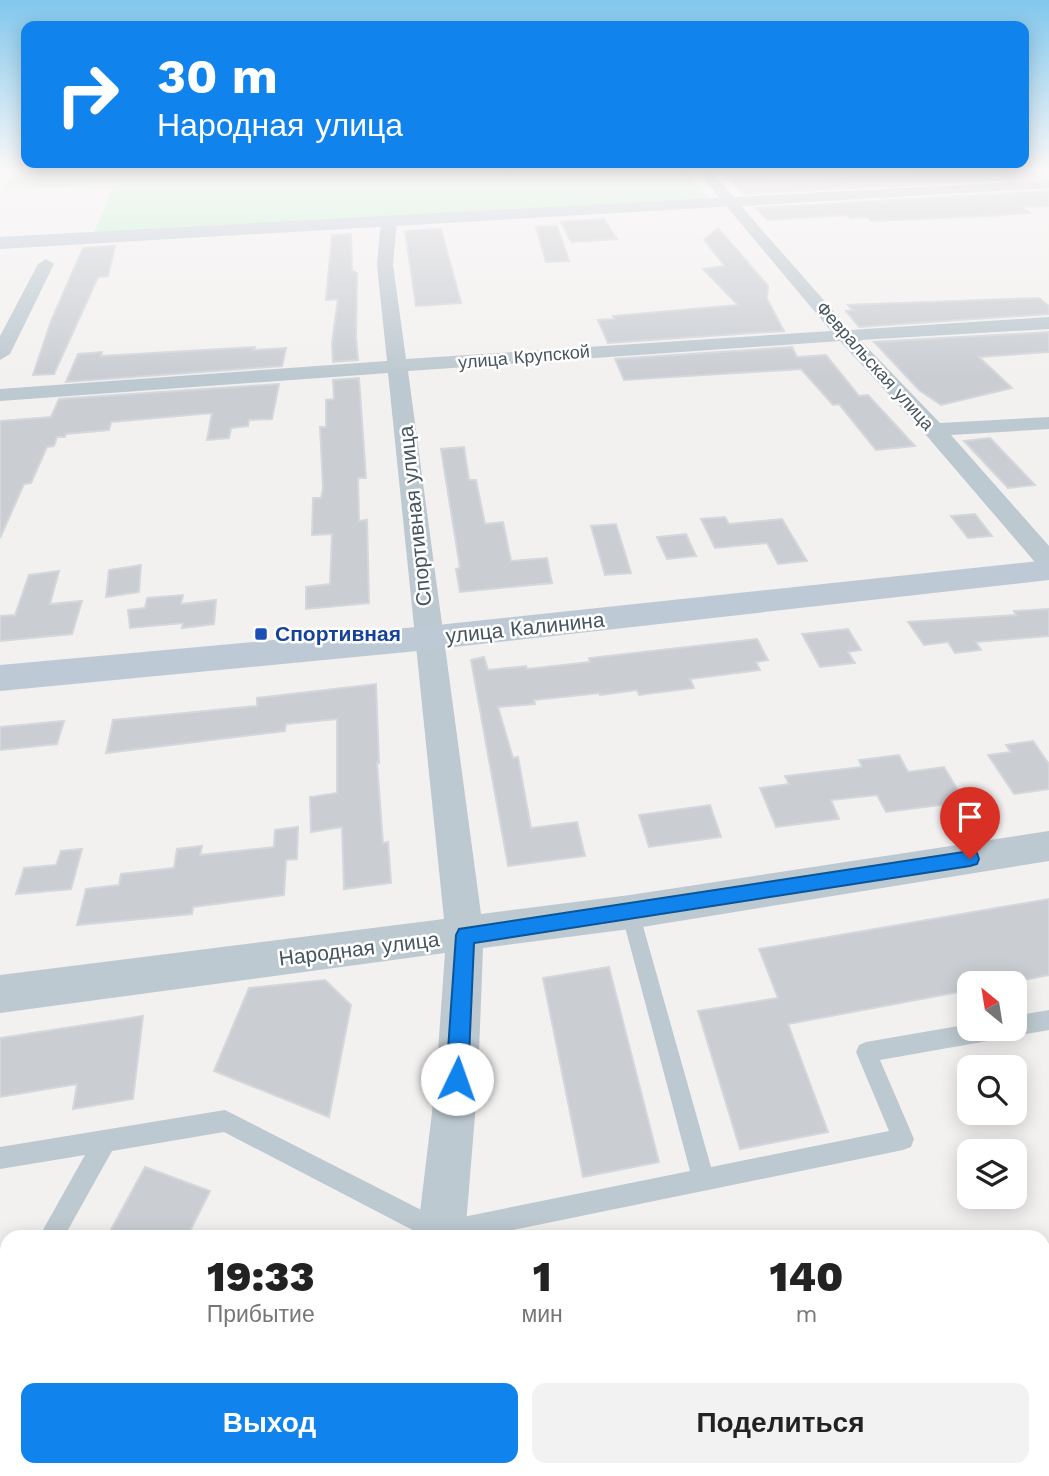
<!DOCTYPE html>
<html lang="ru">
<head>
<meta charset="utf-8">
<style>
  body { margin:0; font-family:"Work Sans",sans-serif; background:#f2f2f2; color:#222; height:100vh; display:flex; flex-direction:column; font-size:26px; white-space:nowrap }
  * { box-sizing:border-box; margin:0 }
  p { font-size:23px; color:#767676 }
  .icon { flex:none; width:38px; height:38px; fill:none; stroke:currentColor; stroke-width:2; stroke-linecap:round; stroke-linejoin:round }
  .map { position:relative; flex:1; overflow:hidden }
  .panel { position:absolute; left:0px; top:1230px; width:1050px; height:247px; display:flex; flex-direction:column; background:#fff; border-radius:21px 21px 0 0; box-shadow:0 4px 18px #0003 }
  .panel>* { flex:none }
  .guide { position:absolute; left:21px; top:21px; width:1008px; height:147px; border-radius:14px; box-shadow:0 4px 18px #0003; background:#1083ec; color:#fff; overflow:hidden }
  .needle { width:46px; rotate:330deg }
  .controls { position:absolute; left:957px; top:971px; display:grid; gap:14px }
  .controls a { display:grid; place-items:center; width:70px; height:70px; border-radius:14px; background:#fff; box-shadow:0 4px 18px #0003; font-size:35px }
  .pin { position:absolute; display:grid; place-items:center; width:60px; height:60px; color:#fff; margin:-72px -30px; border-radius:50% 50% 50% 0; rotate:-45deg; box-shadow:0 0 7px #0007 }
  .pin .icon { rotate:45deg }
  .me { position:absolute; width:77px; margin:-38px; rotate:3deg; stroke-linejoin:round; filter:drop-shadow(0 0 5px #0008) }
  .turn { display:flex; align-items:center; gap:24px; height:147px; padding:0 21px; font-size:32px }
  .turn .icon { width:91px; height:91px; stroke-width:2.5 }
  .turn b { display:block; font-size:49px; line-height:60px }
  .eta { display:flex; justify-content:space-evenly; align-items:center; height:119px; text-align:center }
  .eta b { font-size:42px; font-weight:800; line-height:49px }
  .action { display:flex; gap:14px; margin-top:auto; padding:14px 21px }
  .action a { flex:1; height:80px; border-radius:14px; background:#1083ec; color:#fff; font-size:28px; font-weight:800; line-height:80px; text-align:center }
  .action a+a { background:#f2f2f2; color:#222 }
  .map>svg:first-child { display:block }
  .green { fill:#bdf2cd }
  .building { fill:#caced3; stroke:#d4d7dc; stroke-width:2 }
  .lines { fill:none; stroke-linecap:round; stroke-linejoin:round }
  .lane { fill:#bdc9d0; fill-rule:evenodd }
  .street { fill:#bdc9d0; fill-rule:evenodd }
  .secondary { fill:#bdcad5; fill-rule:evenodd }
  .route { fill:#1083ec; stroke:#0a5599; stroke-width:2 }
  .transit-dot { fill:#1a4fb4; stroke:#fff; stroke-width:2.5 }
  .labels { text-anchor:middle; stroke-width:5; stroke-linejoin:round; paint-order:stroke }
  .far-street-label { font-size:18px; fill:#47555f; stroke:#fff }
  .street-label { font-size:21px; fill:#47555f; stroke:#fff }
  .transit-label { font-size:21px; font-weight:bold; fill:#164399; stroke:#fff; text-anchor:start }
</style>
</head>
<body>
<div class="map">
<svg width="1049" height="1476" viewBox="0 0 1049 1476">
  <rect width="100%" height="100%" fill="#f3f0f0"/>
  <!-- green -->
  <path class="green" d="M17 170H684L711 200 94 233 115 183 4 189Z"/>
  <!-- building -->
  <path class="building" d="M933 170H1031L1043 178 743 194 729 179 763 178 775 181 938 173Z
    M1049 191V206L1021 207 1030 213 988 216 872 221 867 217 850 218 846 215 768 220 756 208Z
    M604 219 617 239 571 242 561 222Z
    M557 226 569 261 546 262 536 227Z
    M718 228 768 286 767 299 784 331 608 343 598 320 615 319 613 316 738 305 703 269 725 266 704 240Z
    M441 229 461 303 416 306 405 231Z
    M351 234 352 271 357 273 356 337 358 360 333 362 332 343 338 299 326 300 332 235Z
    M115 246 108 276 98 277 54 374 33 375 51 321 83 248Z
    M1039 298 1049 306V314L859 327 846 311 853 310 848 305Z
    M1049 332V352L979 357 1012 388 941 405 919 390 874 342Z
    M255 347 254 350 286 348 282 366 66 382 78 354 102 352 101 356Z
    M792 347 797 357 826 355 859 396 868 395 915 446 876 450 839 404 833 405 801 369 624 380 615 359Z
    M359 378 366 478H358L359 521 367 520 369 603 306 609V587L330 584 332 534 312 535 313 498H321L323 488 320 427H326V400L334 399 333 380Z
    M279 384 272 419 249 420 248 426 231 428 229 438 207 440 212 413 111 422 109 430 66 434 65 437H57L54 446 47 447 31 483 24 484 0 538V421L51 417 59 399Z
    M990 438 1035 485 1008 488 964 441Z
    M464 447 469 480H476L485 524 503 522 511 561 547 558 552 583 460 592 456 569 460 568 441 449Z
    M975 514 992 536 968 538 951 516Z
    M725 517 729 524 782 519 807 561 778 564 767 543 715 548 701 519Z
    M616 524 631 573 605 575 591 526Z
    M686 534 696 556 667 559 657 537Z
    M141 565 139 592 106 597 109 570Z
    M59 571 50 604 82 601 72 634 0 641V616L15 615 29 575Z
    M183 595 181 604 216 600 214 624 182 628 183 623 130 628 128 610 145 608 147 598Z
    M1049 609V636L976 642 981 650 955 653 948 642 924 645 908 622 1016 615 1014 611Z
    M848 629 861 650 848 652 855 663 820 667 802 634Z
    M757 639 768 660 756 662 760 670 690 679 694 688 639 695 637 690 600 695V693L534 700 535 704 498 707 513 758 518 757 531 828 577 822 585 856 508 866 471 660 484 657 488 670 526 666 527 669 590 662 589 658Z
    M376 684 379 763H377L383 843 388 842 391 883 344 889 342 827 311 832 310 797 337 793V719L286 724 285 731 106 753 113 720 257 706V698Z
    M64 721 57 744 0 750V727Z
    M1033 741 1049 764V789L1014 794 988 755 1011 752 1006 745Z
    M899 755 908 772 944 767 965 802 886 812 877 795 831 800 839 819 776 827 760 788 789 784 785 776 862 767 859 760Z
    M710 805 721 837 649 847 639 815Z
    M298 827 297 859 286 860 284 895 193 907 192 914 77 925 86 889 119 885 121 874 174 868 177 849 202 846 200 855 274 847 275 830Z
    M82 849 71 889 16 894 24 868 56 865 61 851Z
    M1049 899V975L1005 984H970V990L788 1024 828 1132 740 1149 698 1011 778 998 759 949Z
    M609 967 659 1162 583 1177 543 978Z
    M325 980 351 1005 329 1117 214 1071 249 988Z
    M143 1016 133 1099 73 1109 77 1084 0 1097V1038Z
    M145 1167 210 1191 187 1237H107Z"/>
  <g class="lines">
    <!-- lane -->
    <path class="lane" d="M630 904 637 906 639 912 711 1167 889 1131 856 1052 859 1045 866 1042 970 1024V1029H1015V1016L1049 1010V1030L1015 1036 1008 1033 999 1039 880 1060 914 1139 911 1147 903 1150 479 1237H426L224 1132 112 1151 64 1237H39L85 1155 0 1169V1147L225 1110 443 1221 690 1171 621 912 623 906Z
      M7 1306V1340L0 1343V1308Z"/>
    <!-- street -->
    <path class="street" d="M696 170H710L734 197 1049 180V188L741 206 850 330 1049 317V329L860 340 940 423 1049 417V429L951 435 1049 546V570L1040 568 926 435 840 341 408 371 481 914 630 895 1049 831V861L630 929 483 948 478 1079 465 1237H417L436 1079 445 953 0 1013V975L444 919 388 373 0 401V389L387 361 377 265 381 221 389 216 397 221 393 265 406 359 831 331Z
      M46 259 54 264 10 354 0 360V336L38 264Z
      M351 1470H405L404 1476H350Z"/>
    <!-- secondary -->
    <path class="secondary" d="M730 197 739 202 736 206 0 249V237Z
      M1049 560V580L428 650 0 691V665L428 626Z"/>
  </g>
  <!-- sky -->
  <linearGradient id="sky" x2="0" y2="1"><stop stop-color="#81c7ec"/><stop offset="0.45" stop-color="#faf8f8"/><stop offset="1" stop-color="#faf8f8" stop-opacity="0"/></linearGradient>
  <rect width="1049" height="376" fill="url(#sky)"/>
  <!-- route -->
  <path class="route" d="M970 851 977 853 979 859 977 864 970 866 474 943 468 1079 464 1087 457 1090 449 1087 446 1079 456 935 459 929Z"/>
  <!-- markers -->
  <rect class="transit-dot" x="254" y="627" width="14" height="14" rx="3.5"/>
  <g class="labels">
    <!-- far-street labels -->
    <g class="far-street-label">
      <text transform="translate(524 357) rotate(-5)" y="6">улица Крупской</text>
      <text transform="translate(875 366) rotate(48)" y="6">Февральская улица</text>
    </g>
    <!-- street labels -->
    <g class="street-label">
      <text transform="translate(415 516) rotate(-96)" y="7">Спортивная улица</text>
      <text transform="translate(525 628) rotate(-6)" y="7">улица Калинина</text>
      <text transform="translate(359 949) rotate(-7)" y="7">Народная улица</text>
    </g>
    <!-- transit labels -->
    <g class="transit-label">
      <text x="275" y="641">Спортивная</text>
    </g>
  </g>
</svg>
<div class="controls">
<a><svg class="needle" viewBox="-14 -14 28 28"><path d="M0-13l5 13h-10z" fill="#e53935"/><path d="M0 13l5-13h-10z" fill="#767676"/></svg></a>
<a><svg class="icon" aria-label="search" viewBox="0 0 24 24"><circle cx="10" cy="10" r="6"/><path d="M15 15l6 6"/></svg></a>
<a><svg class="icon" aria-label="layers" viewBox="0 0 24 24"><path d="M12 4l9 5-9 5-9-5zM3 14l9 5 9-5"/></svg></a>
</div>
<div class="pin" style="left:970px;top:859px;background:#d93025"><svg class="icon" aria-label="arrive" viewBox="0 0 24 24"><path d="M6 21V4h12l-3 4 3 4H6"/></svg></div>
<svg class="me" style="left:457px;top:1079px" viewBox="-20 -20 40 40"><circle r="19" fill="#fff"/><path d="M0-13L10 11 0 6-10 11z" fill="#1083ec"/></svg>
<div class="guide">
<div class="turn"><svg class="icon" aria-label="right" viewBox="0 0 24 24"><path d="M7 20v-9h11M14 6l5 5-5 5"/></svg><div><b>30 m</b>Народная улица</div></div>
</div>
<section class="panel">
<div class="eta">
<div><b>19:33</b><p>Прибытие</p></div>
<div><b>1</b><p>мин</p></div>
<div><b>140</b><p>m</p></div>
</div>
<div class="action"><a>Выход</a><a>Поделиться</a></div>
</section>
</div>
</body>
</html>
